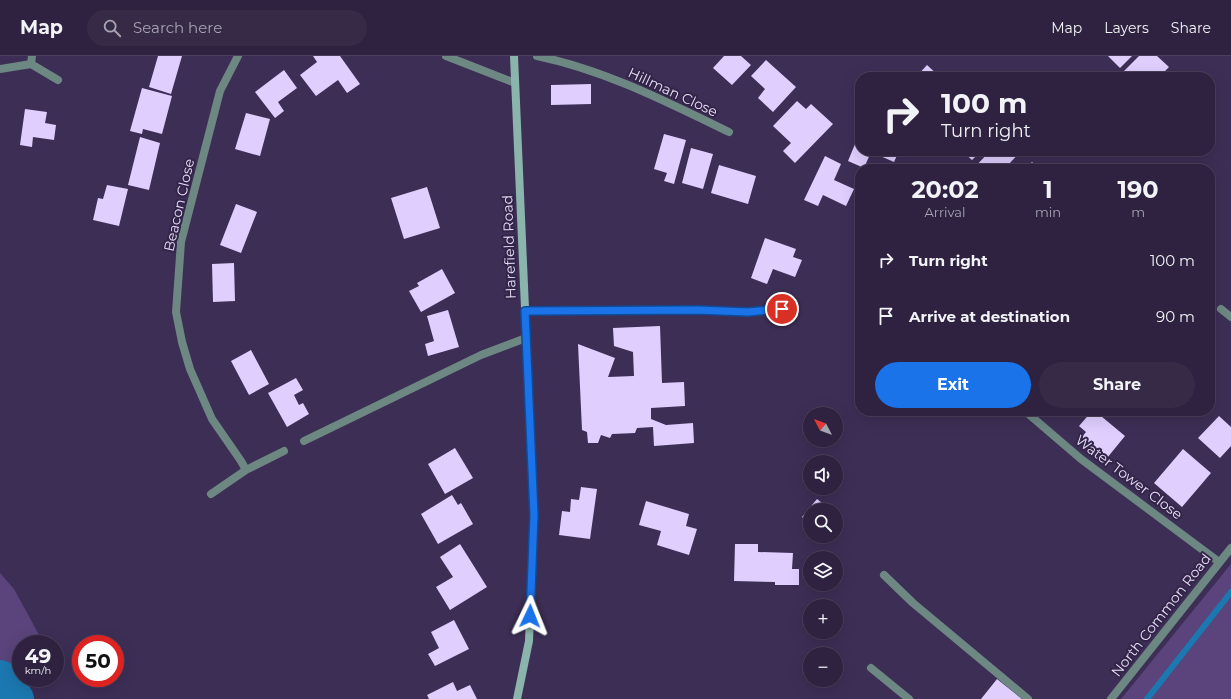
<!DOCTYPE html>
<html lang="en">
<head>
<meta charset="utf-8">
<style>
  body { margin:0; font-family:Montserrat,sans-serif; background:#362a47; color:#f1f3f6; height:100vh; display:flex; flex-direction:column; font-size:15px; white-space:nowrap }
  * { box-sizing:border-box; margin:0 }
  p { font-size:13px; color:#a7a4b1 }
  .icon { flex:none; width:22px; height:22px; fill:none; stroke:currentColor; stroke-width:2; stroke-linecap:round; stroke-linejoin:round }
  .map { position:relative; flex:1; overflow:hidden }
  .drawer { position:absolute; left:855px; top:108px; width:360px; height:252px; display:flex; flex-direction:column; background:#2e2240; border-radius:16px; box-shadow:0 4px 16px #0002,0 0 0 1px #493f59 }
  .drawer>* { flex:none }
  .hud { position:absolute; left:855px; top:16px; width:360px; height:84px; border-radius:16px; box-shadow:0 4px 16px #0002,0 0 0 1px #493f59; background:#2e2240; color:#f1f3f6; overflow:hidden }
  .needle { width:26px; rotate:311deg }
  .fabs { position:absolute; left:803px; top:351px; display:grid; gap:8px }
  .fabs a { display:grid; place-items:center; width:40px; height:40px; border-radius:50%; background:#2e2240; box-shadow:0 4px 16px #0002,0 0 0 1px #493f59; font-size:20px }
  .speed { position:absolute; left:12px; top:579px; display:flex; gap:8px; font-size:20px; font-weight:700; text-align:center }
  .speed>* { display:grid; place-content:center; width:52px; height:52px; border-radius:50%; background:#2e2240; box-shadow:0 4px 16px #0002,0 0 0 1px #493f59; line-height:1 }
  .speed small { font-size:10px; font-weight:400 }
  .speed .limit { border:6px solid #d22; background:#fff; color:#111 }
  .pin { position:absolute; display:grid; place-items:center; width:34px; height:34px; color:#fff; margin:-17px; border:2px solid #fff; border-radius:50%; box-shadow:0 1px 4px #0007 }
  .me { position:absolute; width:44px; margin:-22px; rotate:2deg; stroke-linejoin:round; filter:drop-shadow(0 0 3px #0008) }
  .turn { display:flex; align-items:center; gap:14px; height:84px; padding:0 20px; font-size:18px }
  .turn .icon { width:52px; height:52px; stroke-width:2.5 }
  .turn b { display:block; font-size:28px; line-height:34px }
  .eta { display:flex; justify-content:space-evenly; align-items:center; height:68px; text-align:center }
  .eta b { font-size:24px; font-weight:700; line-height:28px }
  .button { display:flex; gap:8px; margin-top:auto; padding:8px 20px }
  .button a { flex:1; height:46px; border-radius:24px; background:#1a73e8; color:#fff; font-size:16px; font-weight:700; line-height:46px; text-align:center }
  .button a+a { background:#362a47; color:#f1f3f6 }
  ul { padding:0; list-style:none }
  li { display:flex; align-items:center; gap:12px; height:56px; padding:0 20px }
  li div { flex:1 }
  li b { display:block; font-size:15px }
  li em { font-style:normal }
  header { display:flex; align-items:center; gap:24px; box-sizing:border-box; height:56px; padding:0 20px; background:#2e2240; border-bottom:1px solid #493f59 }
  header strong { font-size:19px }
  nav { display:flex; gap:22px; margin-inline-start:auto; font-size:14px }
  .search { width:280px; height:36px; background:#362a47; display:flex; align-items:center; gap:10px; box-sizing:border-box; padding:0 14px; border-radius:22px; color:#a7a4b1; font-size:15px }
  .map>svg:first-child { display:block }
  .green { fill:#5a447b }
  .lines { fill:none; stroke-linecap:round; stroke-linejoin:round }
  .stream { stroke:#1c78b0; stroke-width:6 }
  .river { stroke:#1c78b0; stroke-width:36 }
  .building { fill:#dfcefe }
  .service { stroke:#6d8782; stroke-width:8 }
  .minor { stroke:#6d8782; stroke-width:8 }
  .secondary { stroke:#8ab4ac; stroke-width:8 }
  .route-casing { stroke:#114b97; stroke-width:10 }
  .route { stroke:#1a73e8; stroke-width:7 }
  .labels { text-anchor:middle; stroke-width:4; stroke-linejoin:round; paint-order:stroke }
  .street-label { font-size:14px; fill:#e6def6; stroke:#332449 }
</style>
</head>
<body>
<header>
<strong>Map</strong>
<div class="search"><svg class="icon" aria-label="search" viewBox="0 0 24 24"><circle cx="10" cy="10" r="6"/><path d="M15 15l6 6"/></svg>Search here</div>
<nav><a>Map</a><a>Layers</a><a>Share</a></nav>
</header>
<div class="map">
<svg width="1231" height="643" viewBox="0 0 1231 643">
  <rect width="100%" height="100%" fill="#3d2e55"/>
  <!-- green -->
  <path class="green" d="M1231 508V643H1121Z
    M0 517 14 533 44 588H21V622H25L0 637Z"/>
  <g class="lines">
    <!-- stream -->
    <path class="stream" d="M1147 643 1231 536"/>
    <!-- river -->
    <path class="river" d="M0 622 16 643"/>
  </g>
  <!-- building -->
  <path class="building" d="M158 0H182L171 38 149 31Z
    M313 0H340L360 28 347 37 338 24 316 40 300 19 317 6Z
    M724 0H741L751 9 732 29 713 12Z
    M1108 0H1132L1120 12Z
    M1139 0H1157L1169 11 1159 21H1128L1123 16Z
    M766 4 796 31 773 56 758 42 765 33 751 20Z
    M927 9 940 21H916Z
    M284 14 297 32 278 46 284 55 275 62 255 36Z
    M591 28V48L551 49V29Z
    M142 32 172 40 162 78 143 73 142 78 130 75Z
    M797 45 806 53 811 48 833 68 795 107 783 95 791 87 773 70Z
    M25 53 47 56 45 67 56 69 54 84 33 81 32 91 20 89Z
    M246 57 270 63 260 100 235 93Z
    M860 76V95H899L894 106 871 96 864 112 848 105Z
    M664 78 686 84 674 128 664 125 667 117 654 113Z
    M140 81 160 87 149 134 128 129Z
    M691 92 713 98 703 133 682 127Z
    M962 95H981L972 104Z
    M990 95H1021L1009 108 1014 113H973Z
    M825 100 841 108 834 124 854 133 846 150 823 139 818 150 804 144Z
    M1032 106 1039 113H1025Z
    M719 109 756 120 748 148 711 137Z
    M107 129 128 133 119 170 93 164 98 142 103 143Z
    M427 131 440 172 404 183 391 142Z
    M236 148 257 156 241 197 220 189Z
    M765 182 796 193 793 201 802 204 795 221 773 213 767 228 751 222Z
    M234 207 235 245 213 246 212 208Z
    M442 213 455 237 421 256 409 235 419 230 417 227Z
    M448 254 459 291 428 300 425 288 434 285 427 260Z
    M660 270 662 327 684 326 685 350 651 352V363L666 369 693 367 694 387 654 390 653 371 637 372 635 377 612 378 610 382 601 379 598 387H588L587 376 582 374 578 288 615 302 608 321 634 320 633 296 614 290 613 272Z
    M251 294 269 328 249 339 231 305Z
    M296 322 303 334 294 339 299 349 303 347 309 358 287 371 268 337Z
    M1092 355H1095L1125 380 1107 402 1082 381 1086 376 1079 370Z
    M1219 360 1231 371V390L1220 402 1198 382Z
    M455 392 473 422 445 438 428 408Z
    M1183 393 1211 417 1182 451 1154 427Z
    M581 431 597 433 590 483 559 479 562 455 570 456 571 443 579 444Z
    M452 439 458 449 461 447 473 468 438 488 421 458Z
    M817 443 831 454H810V468L802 461Z
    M646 445 689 458 686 470 697 473 689 499 657 489 661 475 639 469Z
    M836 458 842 462 836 469Z
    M460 488 487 531 450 554 436 531 453 521 440 501Z
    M735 488H758V496L793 497 792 513H799V529H775V526L734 525Z
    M454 564 469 593 435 610 428 598 439 592 431 576Z
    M997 623 1022 643H981Z
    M453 626 457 635 470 629 477 643H429L427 639Z"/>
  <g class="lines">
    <!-- service -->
    <path class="service" d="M1221 253 1231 261
      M525 255 698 254 748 256 782 253
      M304 385 481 299 526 282
      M884 519 913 547 1028 643
      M871 612 909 643"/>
    <!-- minor -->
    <path class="minor" d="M238 0 220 35 181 186 176 256 182 286 190 313 212 363 241 405 246 414
      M446 0 515 27
      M537 0C605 14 667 46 729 76
      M31 8 32 0
      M0 13 31 8 58 24
      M1025 355 1081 403 1219 506
      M211 438 246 414 284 395
      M1111 643 1231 492"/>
    <!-- secondary -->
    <path class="secondary" d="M514 0 534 459 529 585 517 643"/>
  </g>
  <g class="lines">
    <!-- route casing -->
    <g class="route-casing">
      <path id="route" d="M530 560 534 459 525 255 698 254 748 256 782 253"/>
    </g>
    <!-- route -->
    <use href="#route" class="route"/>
  </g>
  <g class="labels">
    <!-- street labels -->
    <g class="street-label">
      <text transform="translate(673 36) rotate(25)" y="5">Hillman Close</text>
      <text transform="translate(179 149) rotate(-77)" y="5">Beacon Close</text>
      <text transform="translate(509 191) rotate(-92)" y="5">Harefield Road</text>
      <text transform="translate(1129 421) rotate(37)" y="5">Water Tower Close</text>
      <text transform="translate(1161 559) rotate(-52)" y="5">North Common Road</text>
    </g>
  </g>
</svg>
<div class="fabs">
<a><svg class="needle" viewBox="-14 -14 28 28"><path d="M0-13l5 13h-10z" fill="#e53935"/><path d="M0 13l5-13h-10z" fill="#a7a4b1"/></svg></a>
<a><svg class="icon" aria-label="sound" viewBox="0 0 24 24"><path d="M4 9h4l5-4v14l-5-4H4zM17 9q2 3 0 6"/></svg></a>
<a><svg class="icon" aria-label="search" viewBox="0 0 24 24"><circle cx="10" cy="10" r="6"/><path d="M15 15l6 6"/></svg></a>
<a><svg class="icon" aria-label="layers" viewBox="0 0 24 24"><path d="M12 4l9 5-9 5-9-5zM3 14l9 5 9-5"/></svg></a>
<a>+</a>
<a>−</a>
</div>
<div class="speed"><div>49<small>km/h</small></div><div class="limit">50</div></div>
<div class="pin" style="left:782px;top:253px;background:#d93025"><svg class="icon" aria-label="arrive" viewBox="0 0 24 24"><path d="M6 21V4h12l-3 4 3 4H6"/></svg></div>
<svg class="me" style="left:530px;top:560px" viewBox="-20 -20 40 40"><path d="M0-17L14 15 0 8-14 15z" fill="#1a73e8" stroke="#fff" stroke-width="4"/></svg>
<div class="hud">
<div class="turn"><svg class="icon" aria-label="right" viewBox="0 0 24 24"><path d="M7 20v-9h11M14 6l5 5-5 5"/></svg><div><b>100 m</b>Turn right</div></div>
</div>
<section class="drawer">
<div class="eta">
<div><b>20:02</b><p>Arrival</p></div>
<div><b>1</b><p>min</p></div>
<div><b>190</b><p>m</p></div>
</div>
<ul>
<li><svg class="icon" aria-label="right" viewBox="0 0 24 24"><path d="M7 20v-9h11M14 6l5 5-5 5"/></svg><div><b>Turn right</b></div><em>100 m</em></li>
<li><svg class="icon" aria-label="arrive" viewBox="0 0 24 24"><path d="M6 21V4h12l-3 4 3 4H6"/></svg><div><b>Arrive at destination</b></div><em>90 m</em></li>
</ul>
<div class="button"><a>Exit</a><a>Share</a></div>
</section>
</div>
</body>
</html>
